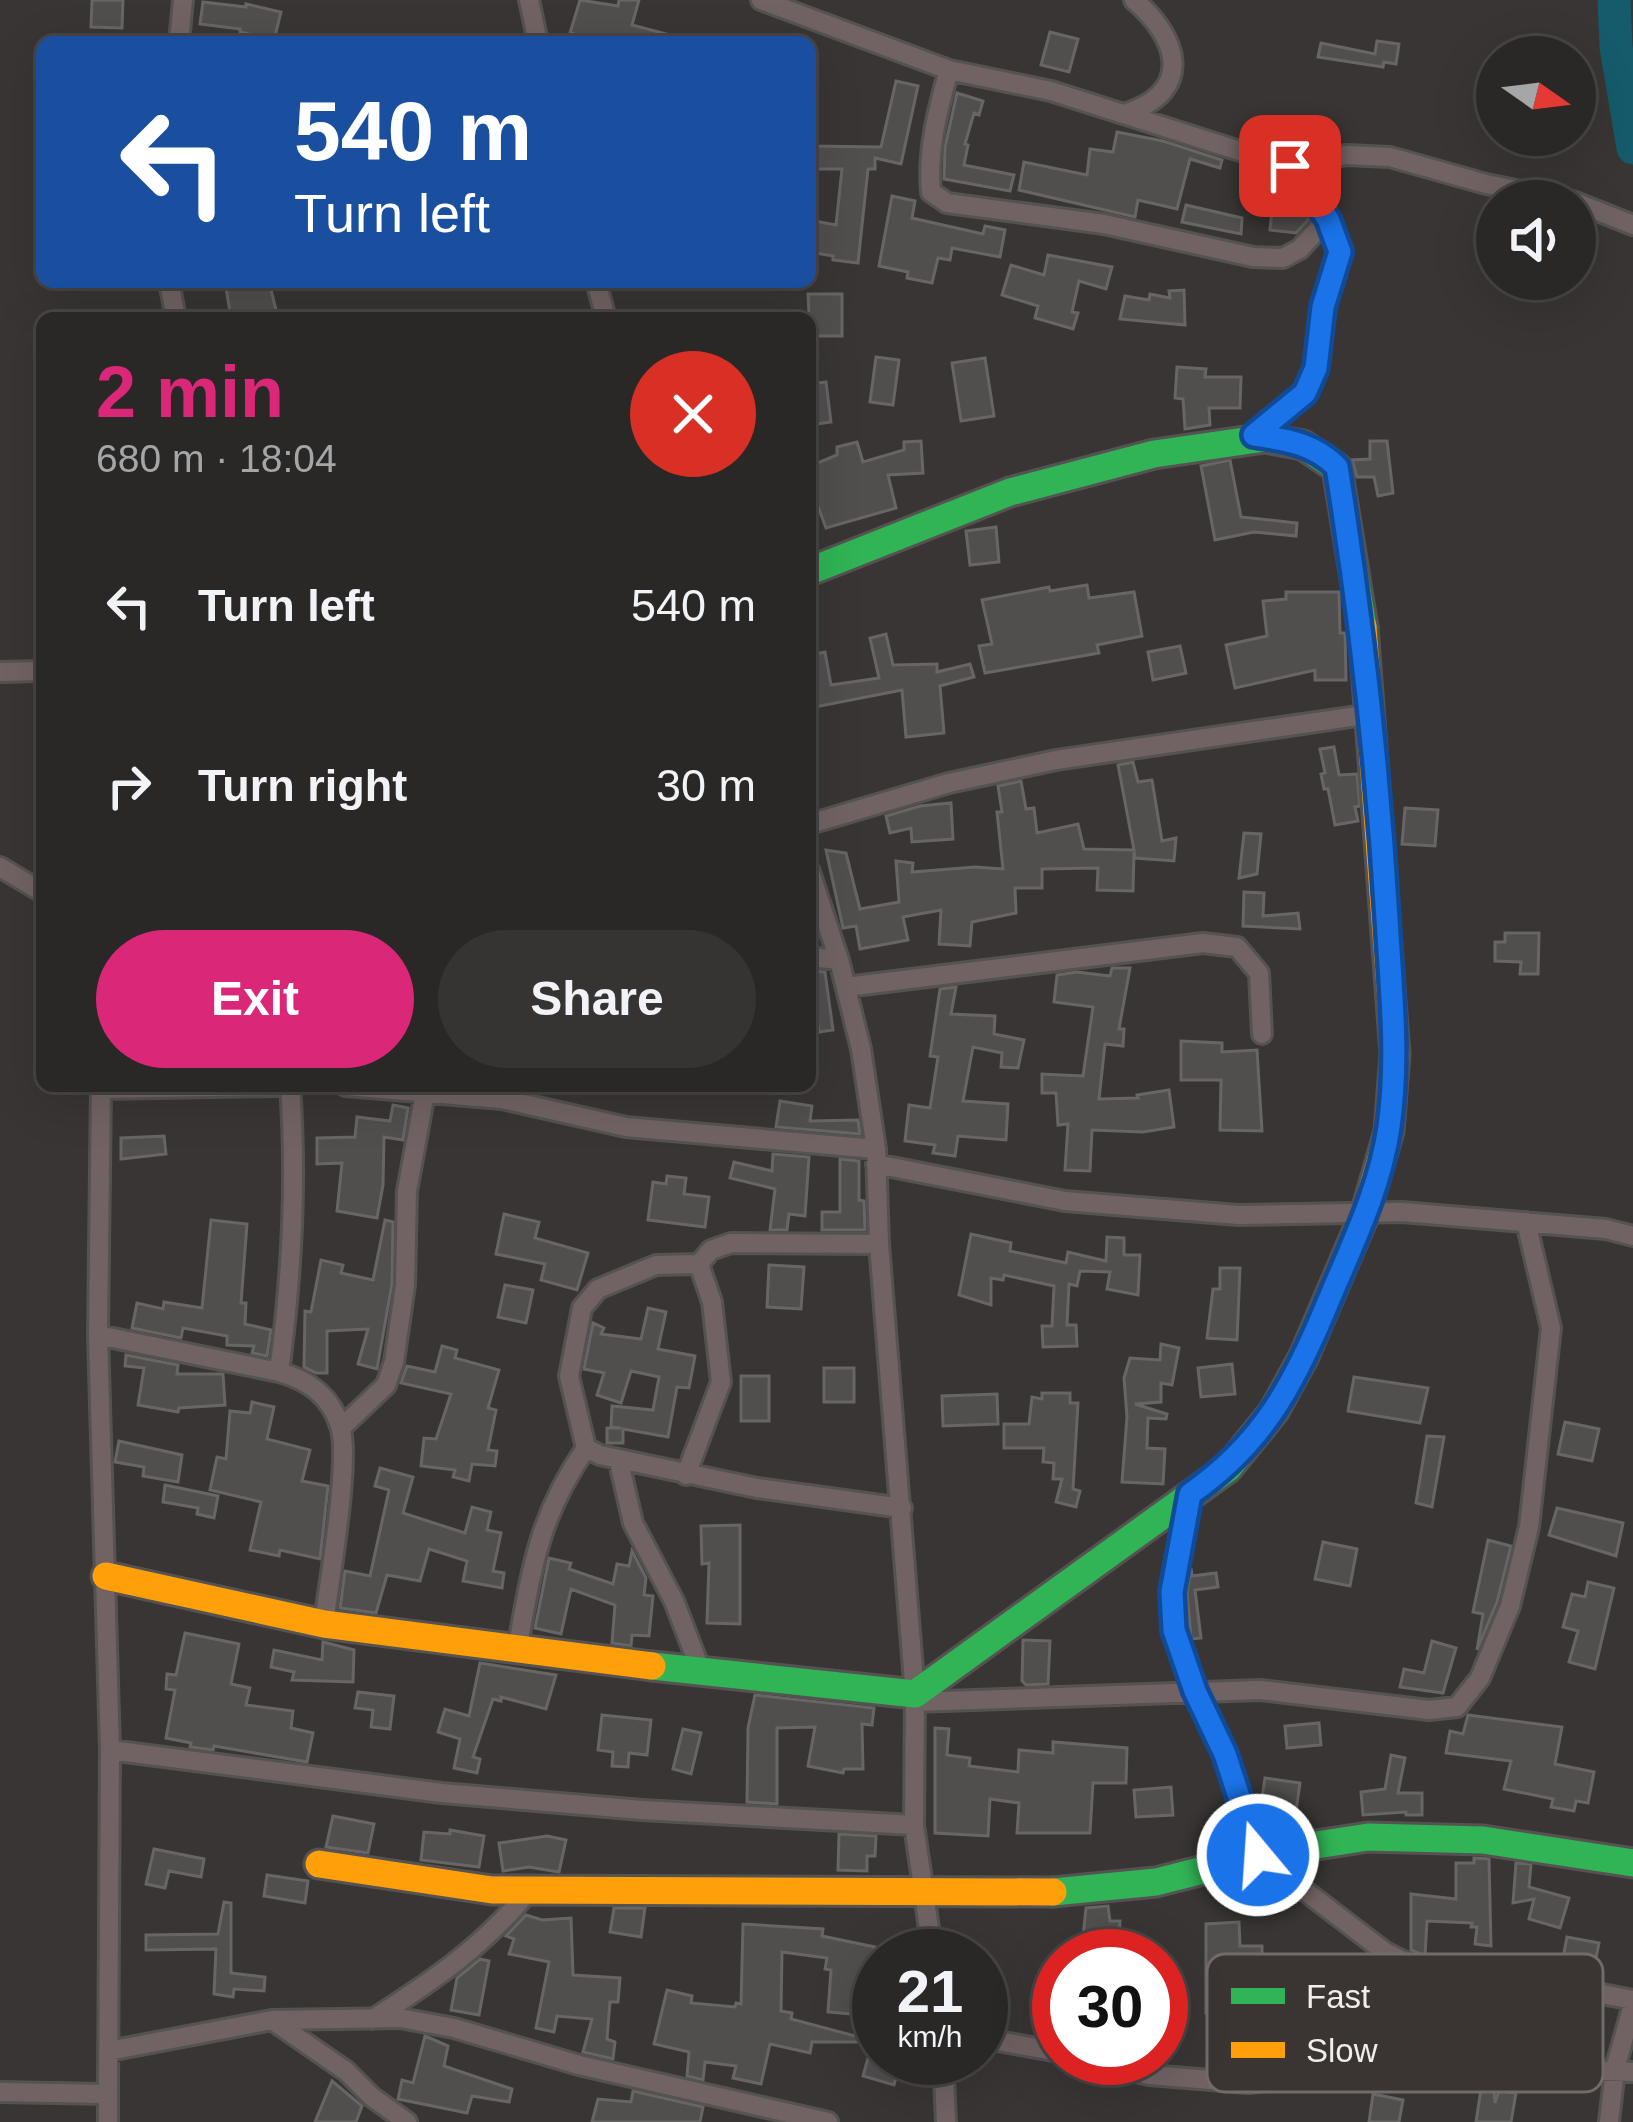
<!DOCTYPE html>
<html lang="en">
<head>
<meta charset="utf-8">
<style>
  body { margin:0; font-family:Helvetica,sans-serif; background:#363433; color:#f1f3f6; height:100vh; display:flex; flex-direction:column; font-size:45px; white-space:nowrap }
  * { box-sizing:border-box; margin:0 }
  p { font-size:39px; color:#a5a6a7 }
  .icon { flex:none; width:66px; height:66px; fill:none; stroke:currentColor; stroke-width:2; stroke-linecap:round; stroke-linejoin:round }
  .map { position:relative; flex:1; overflow:hidden }
  .side { position:absolute; left:36px; top:312px; width:780px; height:780px; display:flex; flex-direction:column; background:#2a2827; border-radius:18px; box-shadow:0 12px 48px #0002,0 0 0 3px #464444 }
  .side>* { flex:none }
  .guide { position:absolute; left:36px; top:36px; width:780px; height:252px; border-radius:18px; box-shadow:0 12px 48px #0002,0 0 0 3px #464444; background:#1a4fa0; color:#fff; overflow:hidden }
  .needle { width:78px; rotate:104deg }
  .tools { position:absolute; left:1476px; top:36px; display:grid; gap:24px }
  .tools a { display:grid; place-items:center; width:120px; height:120px; border-radius:50%; background:#2a2827; box-shadow:0 12px 48px #0002,0 0 0 3px #464444; font-size:60px }
  .speed { position:absolute; left:852px; top:1929px; display:flex; gap:24px; font-size:60px; font-weight:700; text-align:center }
  .speed>* { display:grid; place-content:center; width:156px; height:156px; border-radius:50%; background:#2a2827; box-shadow:0 12px 48px #0002,0 0 0 3px #464444; line-height:1 }
  .speed small { font-size:30px; font-weight:400 }
  .speed .limit { border:18px solid #d22; background:#fff; color:#111 }
  .pin { position:absolute; display:grid; place-items:center; width:102px; height:102px; color:#fff; margin:-51px; border-radius:24px; box-shadow:0 6px 18px #0006 }
  .me { position:absolute; width:132px; margin:-66px; rotate:342deg; stroke-linejoin:round; filter:drop-shadow(0 0 9px #0008) }
  .turn { display:flex; align-items:center; gap:42px; height:252px; padding:0 60px; font-size:54px }
  .turn .icon { width:156px; height:156px; stroke-width:2.5 }
  .turn b { display:block; font-size:84px; line-height:102px }
  .round { display:grid; place-items:center; flex:none; width:126px; height:126px; border-radius:63px; background:#363433 }
  .head { display:flex; align-items:center; justify-content:space-between; height:204px; padding:0 60px }
  h1 { font-size:72px; font-weight:800; line-height:90px; color:#db2777 }
  .cta { display:flex; gap:24px; margin-top:auto; padding:24px 60px }
  .cta a { flex:1; height:138px; border-radius:72px; background:#db2777; color:#fff; font-size:48px; font-weight:800; line-height:138px; text-align:center }
  .cta a+a { background:#363433; color:#f1f3f6 }
  ul { padding:0; list-style:none }
  li { display:flex; align-items:center; gap:36px; height:180px; padding:0 60px }
  li div { flex:1 }
  li b { display:block; font-size:45px }
  li em { font-style:normal }
  .map>svg:first-child { display:block }
  .lines { fill:none; stroke-linecap:round; stroke-linejoin:round }
  .river { stroke:#155b6b; stroke-width:33 }
  .building { fill:#514e4e; stroke:#676565; stroke-width:3 }
  .street-casing { stroke:#555252; stroke-width:24 }
  .fast-casing { stroke:#555252; stroke-width:33 }
  .slow-casing { stroke:#555252; stroke-width:33 }
  .street { stroke:#716363; stroke-width:18 }
  .fast { stroke:#30b455; stroke-width:27 }
  .slow { stroke:#ff9f0a; stroke-width:27 }
  .route-casing { stroke:#114b97; stroke-width:30 }
  .route { stroke:#1a73e8; stroke-width:21 }
  .key { fill:#3a3432; stroke:#716c6a; stroke-width:3 }
  .key-label { font-size:33px; fill:#f1edec }
</style>
</head>
<body>
<div class="map">
<svg width="1633" height="2122" viewBox="0 0 1633 2122">
  <rect width="100%" height="100%" fill="#383534"/>
  <g class="lines">
    <!-- river -->
    <path class="river" d="M1614 0 1616 47 1633 148"/>
  </g>
  <!-- building -->
  <path class="building" d="M92 0H123L122 28 91 27Z
    M580 0 618 6 619 0H639L632 25 678 37 677 42H603L570 33Z
    M203 2 246 7V4L281 12 274 40 240 32V29L200 24Z
    M1050 32 1078 39 1069 72 1041 65Z
    M1377 41 1399 44 1396 64 1384 62 1383 67 1318 57 1321 43 1375 54Z
    M896 81 918 86 901 164 875 158V169H868L858 263 833 260V256L810 252V220L836 225 842 169H810V146L881 147Z
    M957 93 983 101 979 115 974 113 965 144 968 145 964 165 1014 175 1010 191 944 179 945 147Z
    M1117 132 1163 141 1222 160 1220 168 1190 159 1177 209 1138 200 1135 217 1019 190 1024 162 1087 175 1090 149 1113 152Z
    M892 196 915 201 912 218 983 234 985 226 1005 230 1000 257 952 248 950 260 938 258 932 283 907 278 908 272 879 266Z
    M1273 200 1298 201 1310 218 1296 233 1270 230Z
    M1186 205 1242 218 1241 234 1182 222Z
    M1048 255 1112 267 1106 289 1079 281 1072 312 1078 313 1073 329 1035 318 1038 306 1002 295 1011 265 1044 275Z
    M225 282H269L278 318H231Z
    M1184 290 1185 325 1120 319 1125 296 1149 300 1150 294 1170 298 1169 291Z
    M808 294H842V336H810Z
    M876 357 899 360 893 405 870 402Z
    M985 358 994 416 961 421 952 363Z
    M1177 367 1206 369 1205 377H1241L1240 408H1209L1210 425 1185 429 1183 399 1175 398Z
    M826 382 831 422 810 425V384Z
    M921 441 923 473 888 475 896 508 826 528 810 485V466L837 455V447L857 442 863 462 904 450V442Z
    M1370 441H1387L1393 493 1378 496 1374 477H1357L1352 460 1370 459Z
    M1230 460 1241 517 1297 523 1296 536 1254 532 1215 540 1201 466Z
    M996 527 999 562 970 565 966 531Z
    M1087 585 1089 598 1134 592 1142 636 1097 645 1099 653 985 673 979 646 992 644 982 600 1049 587 1050 591Z
    M1286 592H1339L1340 633H1345L1346 680H1315V670L1235 688 1226 645 1267 636 1263 601 1286 599Z
    M886 634 893 665 937 664V672L970 664 974 677 940 686 944 733 906 737 902 690 810 708V679H813L810 655 825 652 831 685 879 678 870 638Z
    M1180 646 1186 673 1153 680 1148 652Z
    M1334 747 1339 775 1357 774 1360 806 1355 807 1358 821 1335 825 1328 789H1324L1321 774 1325 773 1320 749Z
    M1133 762 1138 782 1152 780 1162 841 1176 838 1174 861 1135 858 1134 852 1133 891 1097 890 1098 868 1042 869V888H1015L1016 913 972 922 970 946 939 944 941 910 903 917 908 940 860 949 856 926 843 928 826 850 846 853 860 909 899 902 896 861 913 863 912 872 975 867 1003 869 997 812H1002L998 786 1021 781 1026 809 1034 808 1037 833 1078 824 1084 849 1134 850 1118 765Z
    M951 803 953 839 912 842 911 828 890 833 886 816 920 806Z
    M1405 808 1438 810 1435 846 1402 844Z
    M1244 833 1261 834 1257 874 1239 878Z
    M1244 892 1264 893 1263 916 1298 913 1300 929 1243 926Z
    M1505 933H1539L1538 974H1520L1521 962 1495 961V942H1505Z
    M1112 968H1130L1119 1029H1124L1123 1046 1105 1044 1099 1099 1138 1098 1137 1095 1169 1090 1174 1127 1143 1132 1092 1130 1090 1171 1065 1170 1068 1124 1058 1125 1056 1093H1042V1074L1083 1076 1093 1007 1054 1002 1057 975 1077 972 1110 976Z
    M810 971 825 972 833 1030 819 1032Z
    M956 987 951 1014 995 1016 994 1034 1024 1040 1018 1068 1001 1067 1002 1053 973 1047 963 1101 1008 1104 1006 1140 958 1136 955 1156 933 1153 935 1145 905 1141 909 1105 930 1108 938 1057 930 1056 940 989Z
    M1181 1041 1222 1043V1052L1257 1050 1262 1131 1220 1130 1221 1080H1181Z
    M780 1101 812 1106 810 1121 858 1120 860 1134 776 1127Z
    M393 1105 408 1108 403 1140 384 1137 383 1185 377 1218 337 1211 342 1163 317 1164V1138L355 1137 357 1117 390 1121Z
    M164 1136 166 1154 121 1159V1138Z
    M773 1154 809 1157 805 1216 789 1214 787 1230H770L775 1189 730 1178 734 1162 772 1171Z
    M840 1159 859 1161V1200L864 1201 865 1230H822V1212H840Z
    M667 1176 686 1178 684 1194 709 1197 705 1227 648 1220 653 1182 666 1184Z
    M504 1214 539 1222 535 1238 588 1253 577 1290 541 1280 545 1264 496 1254Z
    M211 1220 247 1224 241 1303H246L245 1324 271 1330 267 1356 252 1353 254 1346 227 1345V1336L183 1328 181 1338 132 1328 137 1303 163 1309 164 1302 202 1308Z
    M385 1220 393 1222 392 1284 377 1369 358 1364 368 1329 327 1331V1373H316L304 1367 305 1311 311 1312 321 1260 343 1265 341 1273 373 1280Z
    M971 1234 1011 1243 1010 1251 1066 1263 1068 1252 1106 1261 1107 1237 1124 1238V1255H1140L1138 1295 1107 1289 1110 1272 1080 1271 1077 1286 1069 1284 1067 1325H1076L1077 1346 1043 1347 1042 1326H1052L1054 1286 1004 1275 1003 1280 991 1278V1305L959 1295Z
    M769 1265 804 1267 801 1309 767 1307Z
    M1220 1268H1240L1237 1340 1207 1338 1213 1289H1220Z
    M505 1285 533 1290 526 1323 498 1317Z
    M648 1308 666 1312 658 1349 695 1356 689 1388 677 1387 668 1437 623 1429V1443H607V1428H621L611 1427 612 1406 653 1410 659 1377 631 1371 621 1403 597 1395 604 1373 584 1369 593 1323 604 1328 601 1334 641 1339Z
    M1161 1344 1179 1348 1172 1385 1161 1383V1402L1135 1404 1167 1414 1166 1419 1148 1418 1147 1448 1165 1449 1163 1484 1122 1482 1127 1417 1124 1378 1130 1358 1160 1360Z
    M442 1346 457 1350 455 1358 499 1370 488 1408 496 1410 488 1450 497 1451 495 1466 472 1464 469 1481 453 1477 455 1470 421 1466 424 1438 436 1439 451 1394 401 1383 407 1366 435 1372Z
    M126 1355 178 1365 177 1374H223L225 1405 179 1408 178 1412 138 1405 144 1368 125 1366Z
    M1232 1364 1235 1394 1201 1397 1198 1368Z
    M824 1368H854V1402H824Z
    M741 1376H769V1421H741Z
    M1354 1377 1428 1388 1420 1423 1348 1411Z
    M1042 1393H1070V1403H1078L1073 1489 1080 1491 1076 1507 1056 1502 1062 1479H1053L1054 1463 1043 1462 1044 1448H1004V1424H1029L1032 1397 1042 1399Z
    M997 1394 998 1424 943 1426 942 1396Z
    M252 1402 274 1407 267 1439 310 1450 302 1481 328 1486 320 1559 280 1550 279 1556 250 1550 261 1502 210 1490 217 1457 226 1459 230 1411 250 1413Z
    M1565 1422 1599 1429 1592 1461 1558 1454Z
    M1427 1436 1444 1437 1432 1507 1416 1503Z
    M119 1441 182 1455 178 1482 143 1476 144 1467 115 1462Z
    M380 1468 413 1477 403 1513 465 1533 472 1507 491 1512 487 1530 501 1533 493 1571 504 1573 502 1588 463 1581 467 1561 429 1549 420 1581 387 1575 376 1613 340 1608 345 1571 370 1576 389 1490 375 1486Z
    M165 1485 218 1496 214 1518 197 1514 198 1508 163 1502Z
    M1557 1508 1623 1523 1616 1556 1549 1535Z
    M740 1525V1624L707 1623 709 1563 702 1564 701 1526Z
    M1488 1540 1511 1546 1497 1602 1477 1650 1483 1614 1473 1612Z
    M1323 1542 1357 1549 1350 1586 1315 1579Z
    M632 1551 646 1578 644 1595 653 1596 649 1636 632 1635 631 1646 612 1643 615 1605 571 1589 561 1634 535 1628 549 1558 571 1563 569 1569 613 1584 617 1564 629 1566Z
    M1191 1568 1192 1576 1216 1573 1218 1587 1195 1590 1201 1638 1191 1639 1187 1592Z
    M1588 1582 1614 1588 1595 1669 1569 1662 1578 1631 1563 1627 1572 1594 1585 1597Z
    M185 1633 239 1644 231 1684 250 1688 246 1705 293 1711 291 1728 313 1733 307 1762 214 1746 213 1750 190 1747 191 1743 166 1738 175 1690 166 1689 167 1674 176 1675Z
    M1023 1640 1050 1641 1048 1684 1026 1685 1022 1681Z
    M1432 1641 1456 1648 1443 1693 1400 1687 1404 1669 1424 1673Z
    M323 1642 354 1650 353 1682 292 1680 294 1672 271 1667 274 1650 322 1660Z
    M480 1663 556 1675 546 1709 501 1697V1701L493 1699 473 1757 480 1759 477 1773 454 1768 460 1739 438 1732 445 1709 469 1716Z
    M358 1692 394 1696 390 1729 371 1727 373 1710 355 1708Z
    M755 1695 874 1708 872 1725 862 1724 863 1769H844L843 1773 808 1766 815 1727 777 1728V1804L747 1802 748 1728Z
    M602 1715 651 1720 647 1755 629 1753 628 1767 612 1766 613 1752 598 1750Z
    M1468 1715 1562 1727 1555 1764 1594 1772 1588 1803 1576 1801 1574 1811 1551 1807 1553 1799 1504 1789 1511 1761 1446 1753 1450 1731 1463 1734Z
    M1319 1723 1321 1745 1287 1748 1285 1726Z
    M935 1728 949 1729 947 1755 970 1758 969 1766 1018 1772 1019 1750 1053 1753V1742L1127 1748 1126 1783H1093L1090 1833H1017L1019 1803 990 1799 988 1836 935 1833Z
    M683 1729 701 1733 691 1774 673 1769Z
    M1391 1755 1405 1758 1398 1793H1422V1815H1406V1812L1363 1815 1361 1792 1385 1789Z
    M1265 1778 1300 1783 1295 1818 1260 1810Z
    M1171 1787 1173 1815 1136 1817 1134 1790Z
    M333 1816 374 1824 368 1853 326 1847Z
    M450 1830 484 1836 479 1867 421 1860 424 1832 450 1834Z
    M839 1834 876 1836 875 1856H867V1871L838 1870Z
    M547 1836 566 1840 559 1872 529 1867 503 1871 499 1843Z
    M154 1849 204 1859 201 1877 169 1871 165 1888 146 1884Z
    M1474 1858 1489 1859 1491 1946 1475 1944 1477 1927H1471L1472 1923 1427 1921 1425 1956 1411 1950V1894L1456 1899V1863H1474Z
    M1516 1863 1531 1864 1529 1887 1569 1898 1560 1928 1529 1919 1534 1899 1513 1903Z
    M267 1875 308 1881 305 1903 264 1896Z
    M224 1902 231 1903V1973L265 1977 264 1991 234 1989 233 1997 214 1994 216 1949 146 1950V1935L218 1934Z
    M1108 1906 1110 1921H1120L1118 1956H1081L1086 1908Z
    M614 1908H645L641 1937 610 1932Z
    M526 1915 542 1920 571 1918 573 1975 620 1978 618 2002H610L607 2039 615 2042 613 2059 583 2052 592 2019 557 2016 554 2032 536 2028 549 1962 509 1954 514 1939 506 1936Z
    M1239 1922 1240 1946H1262V1979H1251V2013H1206V1924Z
    M743 1924 823 1929 822 1936 875 1947 867 1984H876L874 2016 828 2012 831 1970 825 1969 827 1958 782 1952 781 2011 792 2013 791 2019 859 2037V2042H812L810 2053 770 2044 761 2084 733 2078 736 2066 705 2062 703 2080 687 2076 689 2052 654 2044 667 1990 692 1996 691 2003 735 2007 736 2003 741 2004Z
    M1567 1937 1599 1943 1592 1978 1570 1974 1572 1965 1562 1963Z
    M480 1959 489 1961 479 2015 451 2010 457 1978Z
    M425 2036 448 2046 444 2066 512 2089 509 2102 472 2096 467 2113 398 2099 402 2080 413 2083Z
    M868 2058H901L894 2085 863 2076Z
    M332 2081 362 2106 356 2122H315Z
    M1481 2089 1494 2090 1495 2103 1499 2091 1516 2093 1511 2122H1476Z
    M633 2091 703 2107 700 2122H592L598 2099 631 2102Z
    M1373 2094 1403 2100 1399 2122H1369Z"/>
  <g class="lines">
    <!-- street casing -->
    <g class="street-casing">
      <path id="street" d="M529 0 538 42
        M761 0 949 70 1051 91 1290 167 1346 155 1390 157 1486 184 1572 201
        M179 42 183 0
        M949 70C938 109 927 151 931 192L947 203 1104 224 1253 257 1283 258 1300 249 1327 219
        M1127 113C1195 90 1178 37 1134 0
        M1575 202 1633 225
        M169 282 176 318
        M596 282 606 318
        M1254 435 1305 393 1315 368 1323 307 1340 252 1327 219 1290 167
        M0 672 42 671
        M810 824 949 783 1056 760 1371 714
        M0 867 42 892
        M810 872 839 960 861 1049 876 1149 879 1244 915 1694 914 1825 933 1956
        M810 957 839 960
        M846 987 1203 943 1237 947 1259 973 1262 1034
        M101 1086 98 1335 110 1750 108 2094
        M346 1086 502 1099 626 1127 876 1149
        M101 1089 277 1086
        M876 1164 1065 1201 1238 1215 1402 1212 1606 1229 1633 1236
        M879 1244 731 1243 711 1250 699 1264 656 1265 598 1289 582 1308 569 1376 586 1448 600 1455 757 1488 902 1508
        M98 1335 279 1372C308 1380 330 1395 340 1426 351 1459 329 1582 324 1624
        M279 1372C292 1276 297 1183 290 1086
        M341 1428 386 1385 394 1362 405 1285 407 1191 425 1093
        M619 1462 633 1523 674 1601 701 1671
        M686 1475 721 1382 712 1302 699 1264
        M1190 1494 1173 1591 1174 1630 1195 1691 1225 1754 1258 1855 1385 1952 1419 1969 1555 1985 1633 2000
        M517 1650C532 1569 538 1517 586 1448
        M915 1702 1260 1690 1429 1710 1457 1707 1480 1678 1510 1606 1529 1527 1551 1328 1526 1222
        M110 1750 442 1793 642 1810 914 1825
        M373 2019C437 1978 481 1948 530 1890
        M272 2020 346 2071 372 2097 407 2122
        M981 2038 1059 2052
        M109 2051 272 2020 400 2018 454 2028 579 2065 828 2122
        M943 2058 946 2122
        M1082 2058 1149 2075 1248 2083 1376 2070 1483 2067 1633 2072
        M0 2092 108 2094V2122
        M1609 2122 1615 2069 1633 2005"/>
    </g>
    <!-- fast casing -->
    <g class="fast-casing">
      <path id="fast" d="M810 571 1010 492 1154 454 1265 438 1303 445 1337 468 1363 627
        M652 1666 915 1694 1228 1468 1274 1411 1304 1356
        M1053 1892 1156 1882 1278 1851 1368 1837 1483 1840 1633 1863"/>
    </g>
    <!-- slow casing -->
    <g class="slow-casing">
      <path id="slow" d="M1304 1356 1366 1211 1389 1131 1395 1054 1363 627
        M106 1576 324 1624 652 1666
        M319 1864 492 1890 1053 1892"/>
    </g>
    <!-- street -->
    <use href="#street" class="street"/>
    <!-- fast -->
    <use href="#fast" class="fast"/>
    <!-- slow -->
    <use href="#slow" class="slow"/>
  </g>
  <g class="lines">
    <!-- route casing -->
    <g class="route-casing">
      <path id="route" d="M1258 1855 1225 1754 1195 1691 1174 1630 1172 1592 1190 1494C1262 1444 1293 1386 1326 1307 1350 1249 1380 1190 1389 1127 1399 1058 1391 988 1387 919 1378 767 1361 617 1337 467 1313 443 1287 440 1254 435L1305 393 1316 368 1323 307 1340 252 1328 219 1290 166"/>
    </g>
    <!-- route -->
    <use href="#route" class="route"/>
  </g>
  <!-- legend -->
  <rect x="1207" y="1954" width="396" height="138" rx="18" class="key"/>
  <rect x="1231" y="1988" width="54" height="16" fill="#30b455"/>
  <rect x="1231" y="2042" width="54" height="16" fill="#ff9f0a"/>
  <g class="key-label">
    <text x="1306" y="2008">Fast</text>
    <text x="1306" y="2062">Slow</text>
  </g>
</svg>
<div class="tools">
<a><svg class="needle" viewBox="-14 -14 28 28"><path d="M0-13l5 13h-10z" fill="#e53935"/><path d="M0 13l5-13h-10z" fill="#a5a6a7"/></svg></a>
<a><svg class="icon" aria-label="sound" viewBox="0 0 24 24"><path d="M4 9h4l5-4v14l-5-4H4zM17 9q2 3 0 6"/></svg></a>
</div>
<div class="speed"><div>21<small>km/h</small></div><div class="limit">30</div></div>
<div class="pin" style="left:1290px;top:166px;background:#d93025"><svg class="icon" aria-label="arrive" viewBox="0 0 24 24"><path d="M6 21V4h12l-3 4 3 4H6"/></svg></div>
<svg class="me" style="left:1258px;top:1855px" viewBox="-20 -20 40 40"><circle r="17" fill="#1a73e8" stroke="#fff" stroke-width="3"/><path d="M0-11L8 9 0 5-8 9z" fill="#fff"/></svg>
<div class="guide">
<div class="turn"><svg class="icon" aria-label="left" viewBox="0 0 24 24"><path d="M17 20v-9H6M10 6l-5 5 5 5"/></svg><div><b>540 m</b>Turn left</div></div>
</div>
<section class="side">
<div class="head"><div><h1>2 min</h1><p>680 m · 18:04</p></div><a class="round" style="background:#d93025;color:#fff"><svg class="icon" aria-label="close" viewBox="0 0 24 24"><path d="M6 6l12 12M18 6L6 18"/></svg></a></div>
<ul>
<li><svg class="icon" aria-label="left" viewBox="0 0 24 24"><path d="M17 20v-9H6M10 6l-5 5 5 5"/></svg><div><b>Turn left</b></div><em>540 m</em></li>
<li><svg class="icon" aria-label="right" viewBox="0 0 24 24"><path d="M7 20v-9h11M14 6l5 5-5 5"/></svg><div><b>Turn right</b></div><em>30 m</em></li>
</ul>
<div class="cta"><a>Exit</a><a>Share</a></div>
</section>
</div>
</body>
</html>
